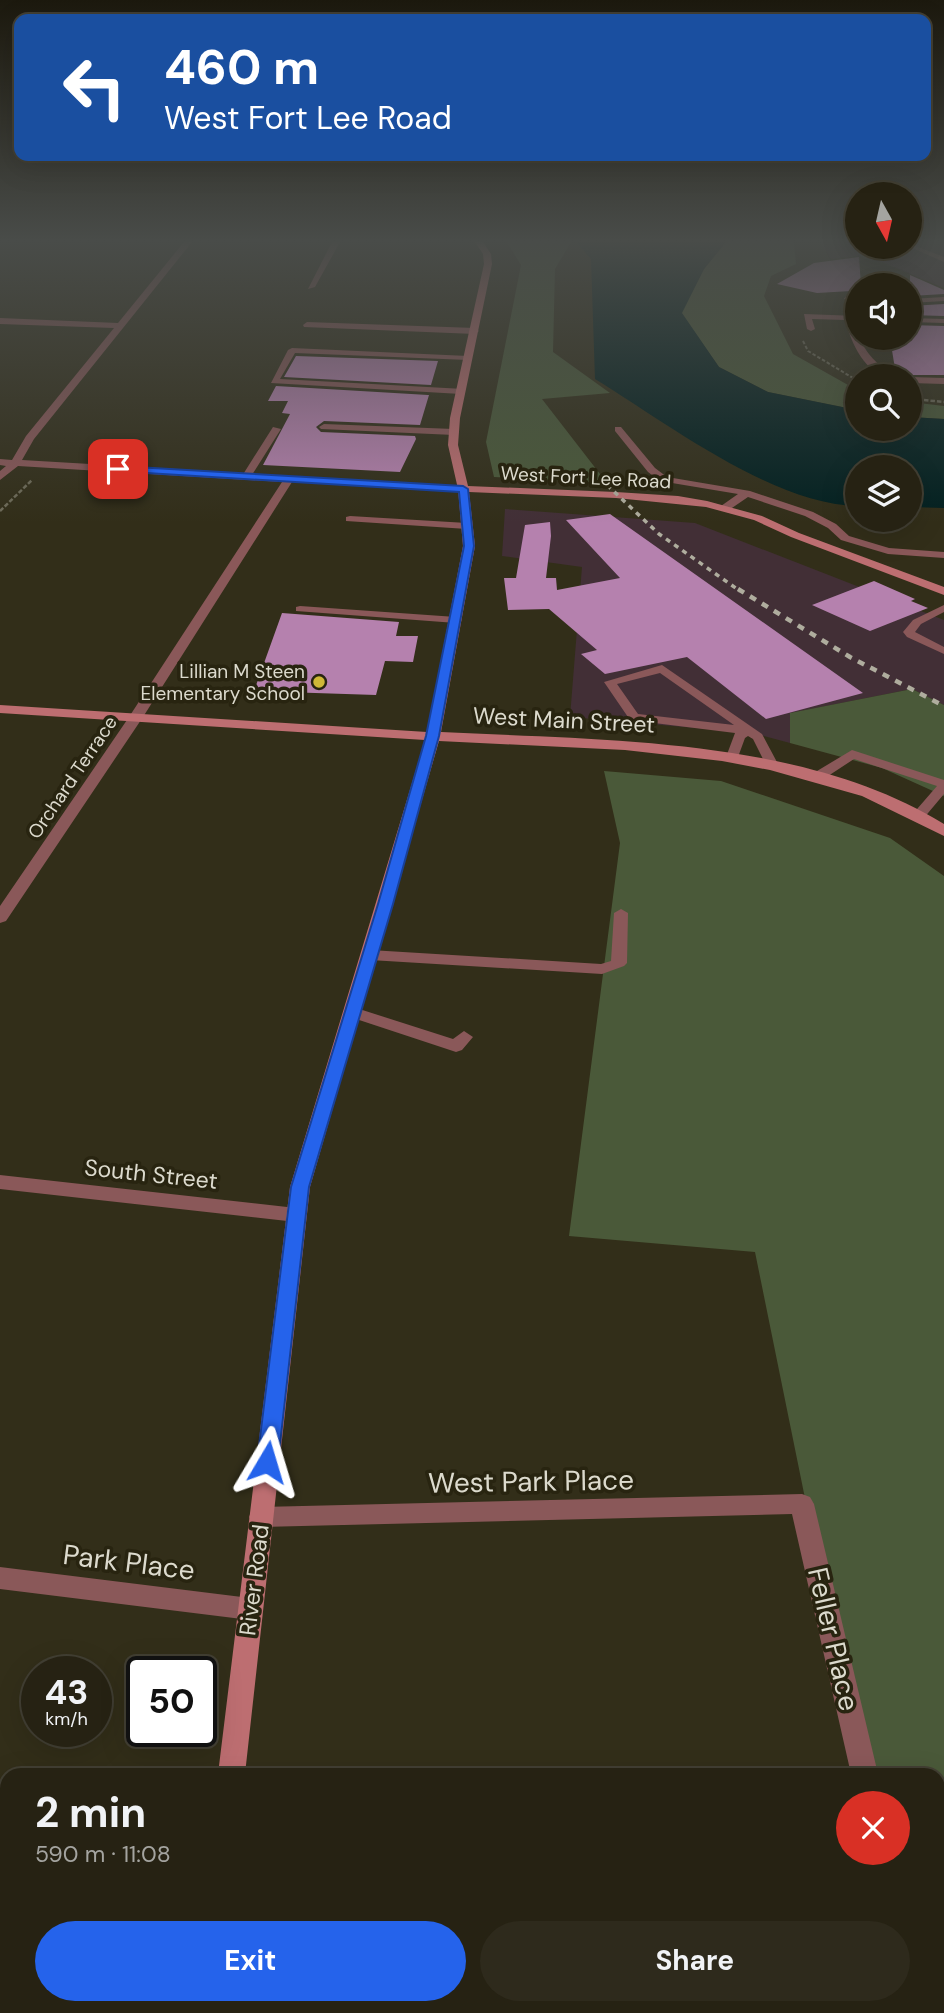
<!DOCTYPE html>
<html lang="en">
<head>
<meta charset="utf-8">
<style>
  body { margin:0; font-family:"DM Sans",sans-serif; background:#2e2a1c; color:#f1f3f6; height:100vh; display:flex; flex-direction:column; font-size:26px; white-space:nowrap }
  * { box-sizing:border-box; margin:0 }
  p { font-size:23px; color:#a4a4a0 }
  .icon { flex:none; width:38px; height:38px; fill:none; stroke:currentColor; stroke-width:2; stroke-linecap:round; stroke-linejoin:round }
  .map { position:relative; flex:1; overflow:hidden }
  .details { position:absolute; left:0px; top:1768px; width:945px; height:247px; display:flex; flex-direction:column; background:#262213; border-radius:21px 21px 0 0; box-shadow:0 7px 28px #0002,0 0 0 2px #423f33 }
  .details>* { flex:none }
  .top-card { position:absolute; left:14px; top:14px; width:917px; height:147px; border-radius:14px; box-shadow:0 7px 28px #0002,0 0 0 2px #423f33; background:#1a4fa0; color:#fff; overflow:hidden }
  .needle { width:46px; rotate:172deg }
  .tools { position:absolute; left:845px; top:182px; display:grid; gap:14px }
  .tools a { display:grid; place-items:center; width:77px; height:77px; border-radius:50%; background:#262213; box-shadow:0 7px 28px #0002,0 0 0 2px #423f33; font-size:35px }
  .speed { position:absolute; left:21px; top:1656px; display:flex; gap:14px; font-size:35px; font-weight:700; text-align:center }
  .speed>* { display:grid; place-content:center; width:91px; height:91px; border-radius:50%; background:#262213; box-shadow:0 7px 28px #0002,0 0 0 2px #423f33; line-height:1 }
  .speed small { font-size:18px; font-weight:400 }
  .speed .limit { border:4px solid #111; border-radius:10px; background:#fff; color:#111 }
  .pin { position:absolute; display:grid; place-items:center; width:60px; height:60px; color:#fff; margin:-30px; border-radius:14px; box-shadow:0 4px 10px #0006 }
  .me { position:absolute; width:77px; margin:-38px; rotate:7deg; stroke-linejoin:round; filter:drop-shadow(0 0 5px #0008) }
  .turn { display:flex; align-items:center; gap:24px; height:147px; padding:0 35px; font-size:32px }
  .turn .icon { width:91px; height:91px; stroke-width:2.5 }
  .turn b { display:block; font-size:49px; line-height:60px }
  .round { display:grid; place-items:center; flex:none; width:74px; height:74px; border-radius:37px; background:#2e2a1c }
  .summary { display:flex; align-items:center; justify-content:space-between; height:119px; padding:0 35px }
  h1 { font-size:42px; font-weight:700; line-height:52px }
  .primary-button { display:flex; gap:14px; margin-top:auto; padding:14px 35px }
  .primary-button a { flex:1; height:80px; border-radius:42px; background:#2563eb; color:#fff; font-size:28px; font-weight:700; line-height:80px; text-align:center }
  .primary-button a+a { background:#2e2a1c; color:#f1f3f6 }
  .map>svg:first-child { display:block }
  .industrial { fill:#422f36 }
  .green { fill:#4a5939 }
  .water { fill:#032121 }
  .building { fill:#b581ae }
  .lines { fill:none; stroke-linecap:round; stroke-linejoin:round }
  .path-far1 { stroke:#6e6b59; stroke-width:2; stroke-dasharray:3.5 2; stroke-linecap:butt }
  .path { stroke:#6e6b59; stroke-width:2.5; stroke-dasharray:4.5 2; stroke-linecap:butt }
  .lane { fill:#8a5859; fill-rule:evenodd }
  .street { fill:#8a5859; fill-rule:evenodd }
  .secondary { fill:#bd6e71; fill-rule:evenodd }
  .rail-far1 { stroke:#afad9e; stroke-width:3.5; stroke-dasharray:5 5; stroke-linecap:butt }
  .rail { stroke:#afad9e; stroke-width:4.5; stroke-dasharray:7 7; stroke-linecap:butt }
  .route { fill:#2563eb; stroke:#184099; stroke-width:2 }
  .poi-dot { fill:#cfb837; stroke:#282410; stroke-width:2.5 }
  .labels { text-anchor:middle; stroke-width:7; stroke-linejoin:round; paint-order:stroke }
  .far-street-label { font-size:19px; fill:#dcdacd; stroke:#282410 }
  .far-poi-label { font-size:19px; fill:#dcdacd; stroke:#282410; text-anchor:end }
  .street-label { font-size:23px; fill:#dcdacd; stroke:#282410 }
  .near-street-label { font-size:28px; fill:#dcdacd; stroke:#282410 }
</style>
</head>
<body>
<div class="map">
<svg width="944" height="2013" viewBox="0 0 944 2013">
  <rect width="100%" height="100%" fill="#322e19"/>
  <!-- industrial -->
  <path class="industrial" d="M820 242H857L858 247H910V242H944V288L865 255 831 259Z
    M505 509 695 523 944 620V705L912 689 791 713 790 743 753 733 570 717 582 567 502 556Z"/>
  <!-- green -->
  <path class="green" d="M507 242H571L555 269 553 352 610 393 542 399 607 483 494 477 486 442 521 265Z
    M726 242H794L796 264 771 276 764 296 793 354 857 390V410L768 392 719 367 681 313 704 269Z
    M910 402 944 406V419L910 417Z
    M912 689 944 705V796L882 768 790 743V713Z
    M604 771 721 781 890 838 944 876V2013H909L908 2007H938V1774H861L755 1252 569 1236 620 843Z"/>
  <!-- water -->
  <path class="water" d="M578 242H726L704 269 682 313 719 367 768 392 857 410 858 429H910V417L944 419V508L910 507V467H858L857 506C772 504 667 423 595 379L591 259 577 243Z"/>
  <!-- building -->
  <path class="building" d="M859 257 861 285 851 291 817 293 777 284 814 263Z
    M910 275 944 290V294L910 296Z
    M944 304V316L910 315V306Z
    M910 325 944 326V375H896L890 338H910Z
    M296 356 438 361 431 385 284 377Z
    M276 386 428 395H429L420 425 324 421 316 427 321 432 415 436 416 439 400 472 263 465 290 414 282 413 288 401H268Z
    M610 514 617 519 863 693 766 719 687 657 605 674 581 654 597 650 549 609 508 610 504 578H516L525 525 550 522 551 536 546 578H556L557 590 620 578 566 520Z
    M874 581 915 599 911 601 928 608 870 631 812 605Z
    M282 613 399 622 396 636H418L413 662 385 661 376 695 254 691Z"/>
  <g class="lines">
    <!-- path-far1 -->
    <path class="path-far1" d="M803 341 808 351 858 381"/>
    <!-- path -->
    <path class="path" d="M924 400 944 402
      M0 511 32 480"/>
    <!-- lane -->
    <path class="lane" d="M910 244 944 257V262L910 247Z
      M847 295 858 296V300L844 299Z
      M944 297V301L910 303V299Z
      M804 314 858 316V320H853C862 349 870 359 894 376 865 377 852 344 845 320L812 319 815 329 811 331 807 329Z
      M910 318 944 319V323L910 322Z
      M292 348 468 356 472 358 468 360 295 353 280 379 464 389 465 391 461 394 271 383 288 350Z
      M910 377 944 378V384L910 383Z
      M324 424 454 429 459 432 454 435 321 429 319 427Z
      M273 427 281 429 250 478H244L242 476Z
      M615 427H621L655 468 667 477 750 491 813 512 836 524 849 536 889 548 944 552V558L888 554 841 540 828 528 805 516 748 497 729 510H721V506L738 494 660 481 648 472 615 431Z
      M350 516 467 523 472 526 467 529 346 521V517Z
      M944 605V612L921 624 915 632 944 647V654L907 637 903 632 913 620Z
      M300 606 456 617 462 620 456 623 296 611V607Z
      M662 665 762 734 778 764 777 767H767L753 739 748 736 745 738 738 757 732 761 726 757 735 733 630 720 604 682ZM660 673 734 725 638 714 617 684Z
      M852 750 944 780V794L923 819 918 820 911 816 937 786 854 759 822 780H812V774Z
      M621 909 628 913 627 963 624 966 602 974 370 960 362 955 370 950 601 964 611 961 614 913Z"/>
    <!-- street -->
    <path class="street" d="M184 242H192L34 439 22 460 463 486 468 489 463 492 292 482 143 717 6 921 0 923V906L129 717 282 482 18 466 0 480V471L6 466 0 465V459L12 460 26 436 114 328 0 324V318L118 323Z
      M332 242H340L315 287 308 289Z
      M307 322 475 328 479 331 475 334 304 327 303 325Z
      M353 1007 453 1039 464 1031 473 1037 462 1050 456 1052 347 1016 344 1012Z
      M0 1175 296 1208 303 1210 306 1215 303 1220 296 1222 0 1189Z
      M802 1494 810 1497 814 1504 878 1774H851L792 1514 261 1527 252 1524 249 1517 252 1510 261 1507Z
      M0 1567 250 1598 259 1601 263 1609 259 1617 250 1620 0 1589Z
      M904 2007H934L936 2013H906Z"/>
    <!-- secondary -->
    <path class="secondary" d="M475 242H483L491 254 492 264 460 418 458 445 468 486 616 492 678 496 707 501 762 516 799 533 944 587V595L791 537 754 520 706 507 616 498 469 492 475 546 441 732C601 740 803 737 944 824V836L862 796 770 770 722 761 625 750 439 741 310 1187 245 1774H218L290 1187 425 740 0 713V705L427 732 463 546 458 489 448 445 450 418 484 264 483 254Z
      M188 2007H218V2013H188Z"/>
    <!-- rail-far1 -->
    <path class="rail-far1" d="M607 485 659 534 740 591"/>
    <!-- rail -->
    <path class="rail" d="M738 589 850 657 944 706"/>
  </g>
  <!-- sky -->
  <linearGradient id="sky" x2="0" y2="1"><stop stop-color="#1c190e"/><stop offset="0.46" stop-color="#494c49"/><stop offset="1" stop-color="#494c49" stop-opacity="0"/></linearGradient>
  <rect width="944" height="523" fill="url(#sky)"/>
  <!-- route -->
  <path class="route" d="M118 466 463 486 468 489 474 546 439 736 393 904 309 1187 278 1462 275 1469 267 1471 260 1469 257 1462 291 1187 378 904 426 736 464 546 459 492 114 471V467Z"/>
  <!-- markers -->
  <circle class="poi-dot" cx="319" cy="682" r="7"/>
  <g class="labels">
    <!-- far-street labels -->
    <g class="far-street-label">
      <text transform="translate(586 477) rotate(3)" y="7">West Fort Lee Road</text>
      <text transform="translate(72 777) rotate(-56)" y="7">Orchard Terrace</text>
    </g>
    <!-- far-poi labels -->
    <g class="far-poi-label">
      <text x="305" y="678">Lillian M Steen<tspan x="305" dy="22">Elementary School</tspan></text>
    </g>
    <!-- street labels -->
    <g class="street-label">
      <text transform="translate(564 720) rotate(3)" y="8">West Main Street</text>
      <text transform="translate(151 1174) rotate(6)" y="8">South Street</text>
      <text transform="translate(254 1580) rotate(-83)" y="8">River Road</text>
    </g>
    <!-- near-street labels -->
    <g class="near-street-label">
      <text transform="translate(531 1481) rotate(-1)" y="10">West Park Place</text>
      <text transform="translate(129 1562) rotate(7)" y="10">Park Place</text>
      <text transform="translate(834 1639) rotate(77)" y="10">Feller Place</text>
    </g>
  </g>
</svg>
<div class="tools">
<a><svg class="needle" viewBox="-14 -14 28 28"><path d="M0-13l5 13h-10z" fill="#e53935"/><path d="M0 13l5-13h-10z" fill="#a4a4a0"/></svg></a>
<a><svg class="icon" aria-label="sound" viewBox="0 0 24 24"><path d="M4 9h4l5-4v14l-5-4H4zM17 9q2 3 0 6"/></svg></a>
<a><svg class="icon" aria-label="search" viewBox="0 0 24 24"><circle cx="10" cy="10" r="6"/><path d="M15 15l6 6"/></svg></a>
<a><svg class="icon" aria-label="layers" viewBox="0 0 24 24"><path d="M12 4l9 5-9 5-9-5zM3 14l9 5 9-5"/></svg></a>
</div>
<div class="speed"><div>43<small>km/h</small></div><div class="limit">50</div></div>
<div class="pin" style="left:118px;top:469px;background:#d93025"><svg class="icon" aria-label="arrive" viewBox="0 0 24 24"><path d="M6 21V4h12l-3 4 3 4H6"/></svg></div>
<svg class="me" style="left:267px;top:1462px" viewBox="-20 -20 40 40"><path d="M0-17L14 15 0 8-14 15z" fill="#2563eb" stroke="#fff" stroke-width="4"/></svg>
<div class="top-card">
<div class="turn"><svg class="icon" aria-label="left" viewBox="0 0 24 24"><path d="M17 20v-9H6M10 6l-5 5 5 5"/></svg><div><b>460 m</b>West Fort Lee Road</div></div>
</div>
<section class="details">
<div class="summary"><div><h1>2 min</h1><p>590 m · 11:08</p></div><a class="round" style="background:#d93025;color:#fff"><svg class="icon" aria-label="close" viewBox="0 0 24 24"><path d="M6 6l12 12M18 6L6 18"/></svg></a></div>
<div class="primary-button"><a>Exit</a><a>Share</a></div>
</section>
</div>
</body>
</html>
